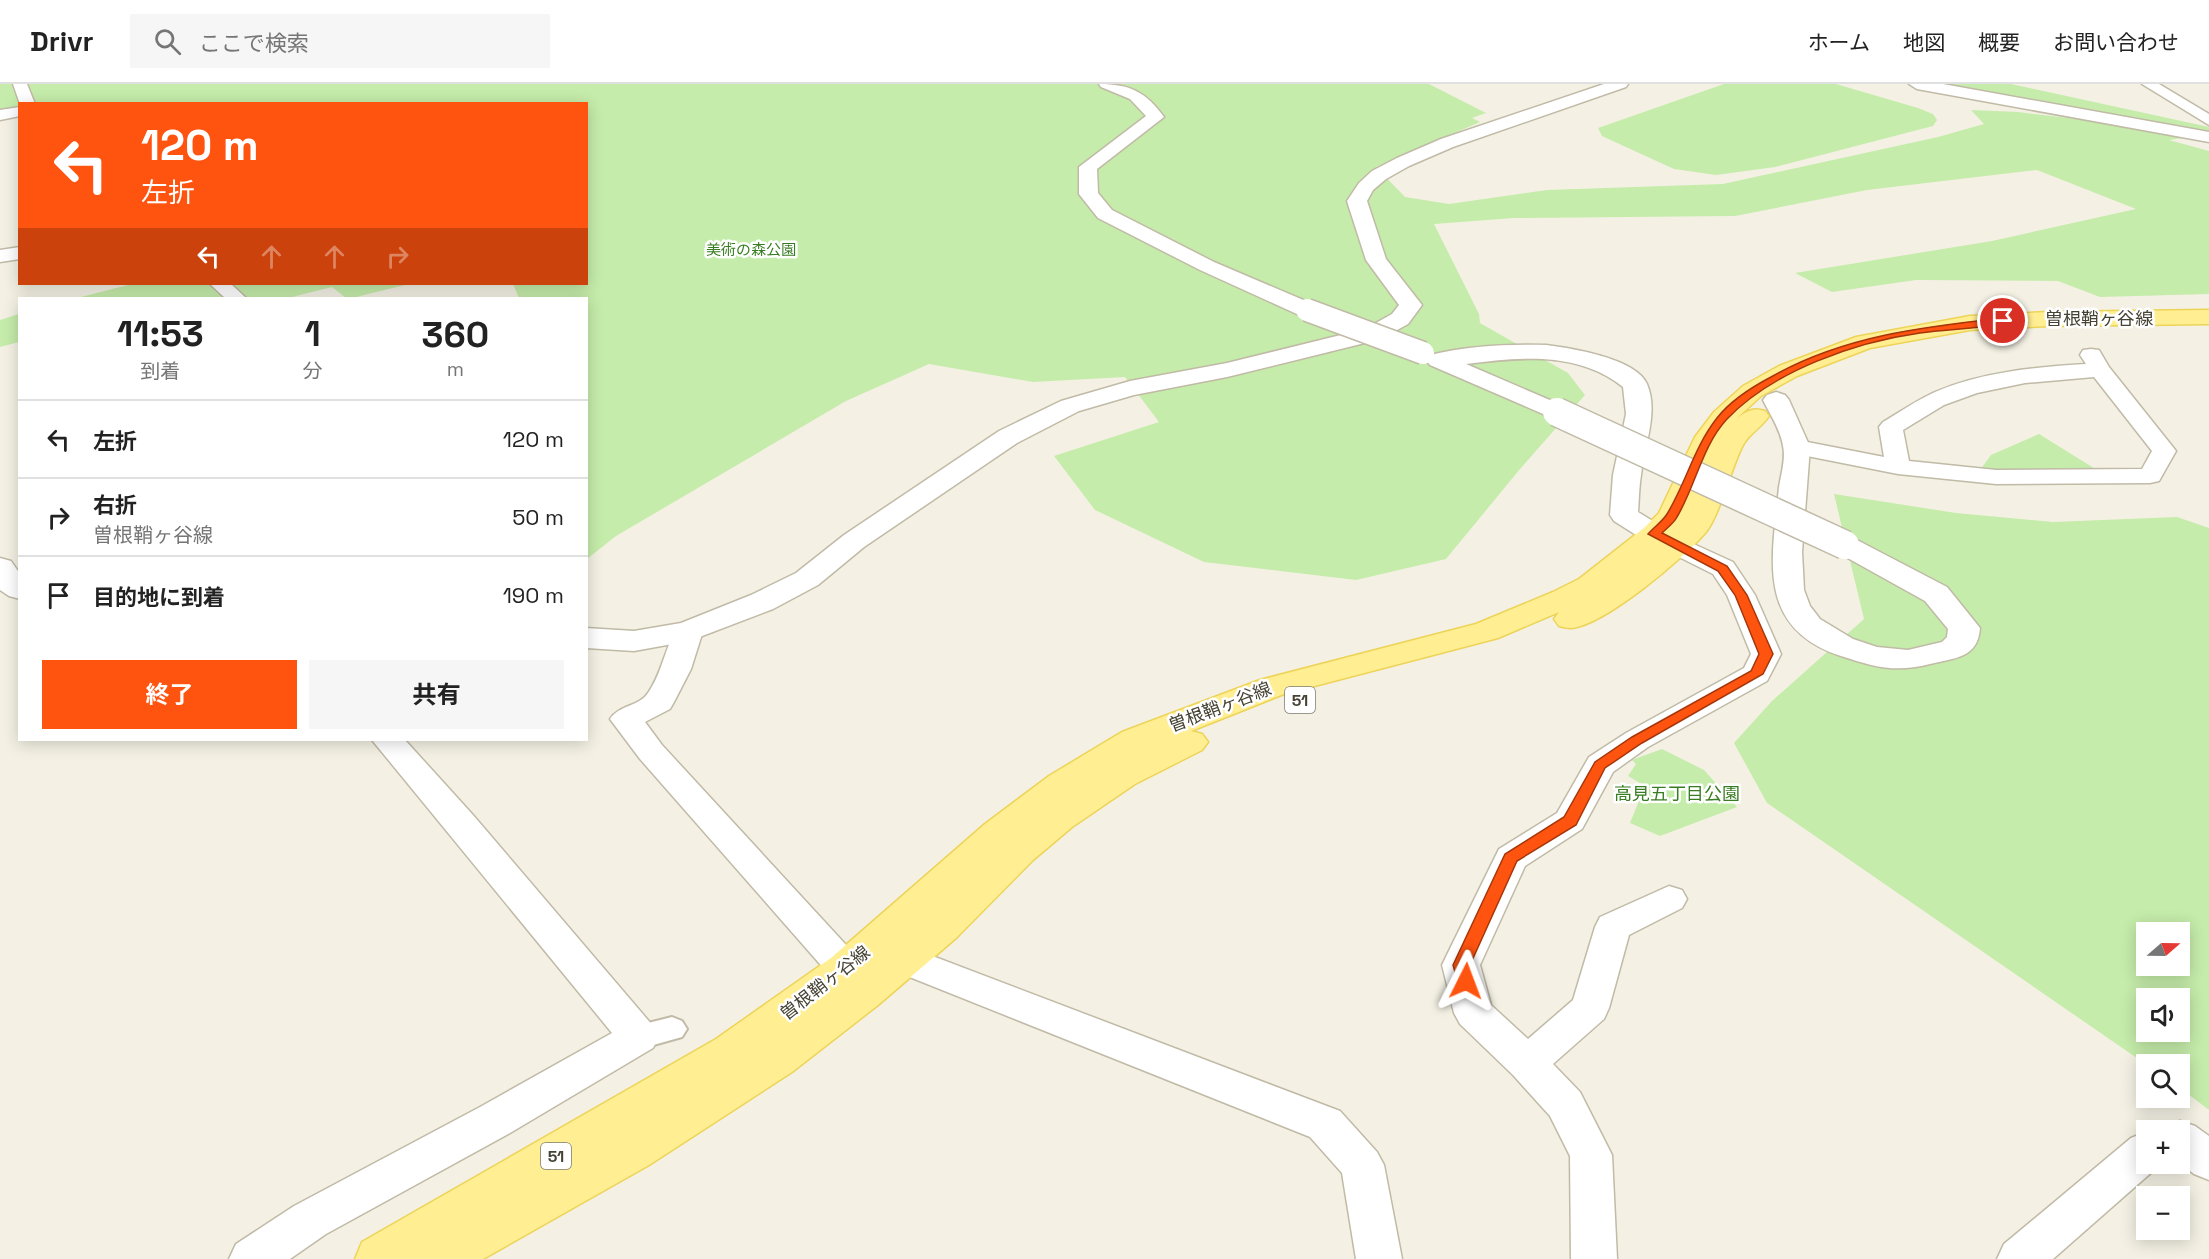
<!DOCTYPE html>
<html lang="ja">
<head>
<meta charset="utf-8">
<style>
  body { margin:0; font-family:"Space Grotesk","Noto Sans JP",sans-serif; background:#f6f6f6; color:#222; height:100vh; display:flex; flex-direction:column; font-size:22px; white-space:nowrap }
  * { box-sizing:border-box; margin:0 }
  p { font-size:20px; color:#767676 }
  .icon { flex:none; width:33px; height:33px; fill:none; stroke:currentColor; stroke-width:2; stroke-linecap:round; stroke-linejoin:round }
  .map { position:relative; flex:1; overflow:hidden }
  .panel { position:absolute; left:18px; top:213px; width:570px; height:444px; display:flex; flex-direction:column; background:#fff; border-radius:0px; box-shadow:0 3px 15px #0003 }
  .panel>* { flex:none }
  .hud { position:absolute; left:18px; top:18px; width:570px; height:183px; border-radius:0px; box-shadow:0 3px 15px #0003; background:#ff5310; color:#fff; overflow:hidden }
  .needle { width:39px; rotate:70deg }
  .fabs { position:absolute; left:2136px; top:838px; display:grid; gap:12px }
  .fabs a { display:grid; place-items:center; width:54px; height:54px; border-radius:0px; background:#fff; box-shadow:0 3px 15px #0003; font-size:30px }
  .pin { position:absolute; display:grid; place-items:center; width:51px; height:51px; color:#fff; margin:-26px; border:3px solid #fff; border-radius:50%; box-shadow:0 2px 6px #0007 }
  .me { position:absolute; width:66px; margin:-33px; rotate:3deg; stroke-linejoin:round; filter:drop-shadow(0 0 4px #0008) }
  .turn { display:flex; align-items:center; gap:21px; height:126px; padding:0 24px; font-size:27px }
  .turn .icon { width:78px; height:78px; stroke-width:2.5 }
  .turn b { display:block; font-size:42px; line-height:51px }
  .lanes { display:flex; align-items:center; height:57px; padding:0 24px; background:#0003; justify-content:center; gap:30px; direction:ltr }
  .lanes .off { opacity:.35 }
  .eta { display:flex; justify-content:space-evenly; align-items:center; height:102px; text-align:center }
  .eta b { font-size:36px; font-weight:700; line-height:42px }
  .primary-button { display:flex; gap:12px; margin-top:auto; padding:12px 24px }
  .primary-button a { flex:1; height:69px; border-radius:0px; background:#ff5310; color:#fff; font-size:24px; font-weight:700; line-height:69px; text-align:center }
  .primary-button a+a { background:#f6f6f6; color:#222 }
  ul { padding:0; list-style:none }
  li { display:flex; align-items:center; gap:18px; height:78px; padding:0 24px; border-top:2px solid #e0e0e0 }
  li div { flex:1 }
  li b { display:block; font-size:22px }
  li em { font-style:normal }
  header { display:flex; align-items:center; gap:36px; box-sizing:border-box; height:84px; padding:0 30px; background:#fff; border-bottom:2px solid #e0e0e0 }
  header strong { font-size:28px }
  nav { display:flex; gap:33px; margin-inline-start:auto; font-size:21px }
  .search { width:420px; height:54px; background:#f6f6f6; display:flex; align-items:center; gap:15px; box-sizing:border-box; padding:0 21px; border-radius:0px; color:#767676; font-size:22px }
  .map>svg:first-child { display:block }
  .green { fill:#c5ecaa; fill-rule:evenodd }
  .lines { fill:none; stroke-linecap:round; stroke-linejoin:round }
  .pedestrian-casing { stroke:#c0baa6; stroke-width:4 }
  .minor-casing { stroke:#c0baa6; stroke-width:3 }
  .tertiary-casing { stroke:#c0baa6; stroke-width:3 }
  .primary-casing { stroke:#edd459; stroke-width:3 }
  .pedestrian { fill:#fff; fill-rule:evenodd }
  .minor { fill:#fff; fill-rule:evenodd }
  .tertiary { fill:#fff; fill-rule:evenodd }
  .primary { fill:#ffee92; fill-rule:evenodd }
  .tertiary-bridge-far1-casing { stroke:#c0baa6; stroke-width:25; stroke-linecap:butt }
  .tertiary-bridge-casing { stroke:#c0baa6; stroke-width:31; stroke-linecap:butt }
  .tertiary-bridge-far1 { stroke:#fff; stroke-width:22 }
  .tertiary-bridge { stroke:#fff; stroke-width:28 }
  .route { fill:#ff5310; stroke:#a6360a; stroke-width:1.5 }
  .labels { text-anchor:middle; stroke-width:5; stroke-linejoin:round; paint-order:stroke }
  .far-park-label { font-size:15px; fill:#397d22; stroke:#fff }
  .shield { fill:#fff; stroke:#7e7b71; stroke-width:1.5 }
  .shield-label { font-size:16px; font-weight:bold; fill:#464234 }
  .street-label { font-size:18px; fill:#464234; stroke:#fff }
  .park-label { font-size:18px; fill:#397d22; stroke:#fff }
</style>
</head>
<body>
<header>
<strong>Drivr</strong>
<div class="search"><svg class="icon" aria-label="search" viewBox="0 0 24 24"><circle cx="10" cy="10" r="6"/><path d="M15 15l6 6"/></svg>ここで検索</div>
<nav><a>ホーム</a><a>地図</a><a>概要</a><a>お問い合わせ</a></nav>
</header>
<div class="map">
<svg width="2209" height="1175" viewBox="0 0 2209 1175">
  <rect width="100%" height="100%" fill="#f4f1e4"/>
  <!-- green -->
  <path class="green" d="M0 0H1429L1486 29 1472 34 1480 38 1376 83 1405 113 1449 120 1547 106 1723 100 1938 53 1984 40 1971 26 2018 28 2077 35 2070 24 1940 0H2011L2209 43V50L2169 56 2209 67V210L2100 213 2058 197 1916 196 1832 208 1795 189 1992 157 2136 125 2037 86 1867 106 1735 132 1514 134 1434 140 1479 230 1480 239 1568 289 1585 311 1520 385 1446 475 1356 496 1204 478 1095 426 1054 372 1159 338 1125 293 1033 298 929 280 846 317 616 452 587 475 586 214H519L513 200H586V20L55 19 20 20 19 23 0 27Z
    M1724 0H1836L1918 24 1933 30 1937 36 1933 42 1775 83 1716 91 1674 85 1602 52 1598 44Z
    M132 200H409L352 214H346L332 203 288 214H77Z
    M19 230V258L0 263V236Z
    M2039 350 2097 386H1980L1991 371Z
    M1834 410 1956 429 2053 438 2177 433 2209 444V1026L2180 1004V981H2147L1767 719 1734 659 1772 617 1864 535ZM2146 849H2180V882H2146ZM2146 915H2180V948H2146Z
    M1662 665 1704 686 1737 723 1660 752 1630 739 1645 702 1628 692 1636 680 1632 676Z"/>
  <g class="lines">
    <!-- pedestrian casing -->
    <g class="pedestrian-casing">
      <path id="pedestrian" d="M672 933 682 937 687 945 682 953 639 965 628 962 624 953 628 944Z"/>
    </g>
    <!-- minor casing -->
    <g class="minor-casing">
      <path id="minor" d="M13 0H27L35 20H20Z
        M2142 0H2159L2209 30V41Z
        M20 23V32L0 36V26Z
        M20 163V175L0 178V166Z
        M210 200H231L246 214H225Z
        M2091 265 2099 266 2109 283 2176 367 2159 397 2150 399 1996 400 1898 390 1797 370 1789 368 1785 363 1789 358 1797 356 1884 373 1879 343 1883 338C1900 328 1917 316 1935 308 1981 288 2036 283 2086 280L2080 271 2083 266ZM2094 293 2152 367 2142 385 1996 386 1909 377 1903 346 1944 321 1977 309 2025 299Z
        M1654 442 1733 478 1755 511 1781 570 1767 597 1648 663 1613 688 1582 745 1525 782 1480 881 1491 921 1528 955 1573 916 1595 843 1600 833 1669 802 1682 806 1687 815 1682 824 1629 851 1609 924 1604 935 1553 980 1580 1008 1612 1071 1617 1175H1571L1570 1072 1550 1032 1513 991 1460 940 1454 929 1442 881 1499 765 1557 729 1589 673 1626 649 1744 584 1751 570 1727 511 1713 490 1645 456 1641 450 1645 444Z
        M689 538 699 541 703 547 691 585 674 618 670 625 645 638 662 661 859 875 865 885 859 895 846 900 833 895 640 675 610 635C619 621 640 622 648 609 663 588 665 561 679 541Z
        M372 656H405L473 731 653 942 659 953 653 964 510 1049 326 1150 290 1175H229L236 1160 294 1122 480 1023 612 949Z
        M885 854 1340 1027 1377 1068 1384 1081 1402 1175H1356L1342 1089 1310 1053 872 878 866 868 872 858Z
        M2180 1037 2195 1042 2209 1052V1096L2194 1090 2180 1079V1047H2163L2165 1042Z
        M2146 1048V1080H2161L2053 1175H1997L2004 1160 2131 1054Z"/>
    </g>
    <!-- tertiary casing -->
    <g class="tertiary-casing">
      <path id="tertiary" d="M1099 0C1130 0 1146 8 1164 33L1097 85 1098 109 1112 126 1214 178 1315 221 1318 226 1315 231 1307 233 1299 231 1200 186 1098 134 1079 110V83L1146 32 1130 15 1101 3Z
        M1604 0H1628L1626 3 1453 63 1409 82 1386 95 1373 106 1367 117 1386 175 1422 221 1408 240 1381 255 1227 293 1134 311 1079 327 1017 359 864 463 818 501 773 525 689 557 634 567 586 564V544L634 547 681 539 751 511 796 489 844 451 999 347 1061 317 1130 297 1227 279 1365 245 1392 230 1399 221 1366 176 1347 117 1359 99 1372 87 1397 74 1441 55Z
        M1909 0H1943L2209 48V58L1917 5Z
        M1546 261C1570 264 1636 274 1647 300 1659 328 1644 362 1641 391 1639 403 1639 415 1638 428L1664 444 1668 450 1664 456 1654 459 1644 456 1614 437 1610 431 1613 391 1626 330 1623 303C1578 267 1520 273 1466 280L1566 323 1570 328 1566 333 1557 336 1430 281 1426 276 1430 271C1467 262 1508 260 1546 261Z
        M1776 308 1785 311 1789 316 1810 363 1802 468 1804 506 1810 522 1820 535 1853 555 1877 563 1908 566 1942 558 1947 553 1948 545 1925 517 1835 467 1830 461 1835 455 1845 452 1855 455 1947 503 1980 544C1978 574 1955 574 1930 580 1896 589 1874 583 1841 572 1755 544 1772 474 1779 403 1781 391 1786 374 1783 362 1781 347 1770 330 1763 316L1767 311Z
        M0 474 11 477 20 490V515L9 512 0 506Z"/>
    </g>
    <!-- primary casing -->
    <g class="primary-casing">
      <path id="primary" d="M2209 226V240L2048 242 1970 246 1870 264 1797 292 1761 312 1737 334C1747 327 1753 323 1765 327L1769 332C1761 344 1748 350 1742 363 1731 385 1720 430 1706 448 1684 474 1606 540 1572 544 1568 544 1563 543 1559 542L1554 535 1559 528 1498 554 1284 610 1191 647 1202 650 1208 658 1202 666 1135 700 1072 743 1033 776 956 854 878 921 792 988 649 1081 483 1175H355L362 1158 716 955 831 874 985 740 1049 692 1122 648 1260 596 1476 540 1553 508 1579 495 1644 444 1659 429 1695 353 1714 328 1743 302 1779 282 1856 253 1970 232 2048 228Z"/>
    </g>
    <!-- pedestrian -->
    <use href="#pedestrian" class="pedestrian"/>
    <!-- minor -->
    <use href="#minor" class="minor"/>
    <!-- tertiary -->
    <use href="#tertiary" class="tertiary"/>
    <!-- primary -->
    <use href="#primary" class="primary"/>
    <!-- tertiary-bridge-far1 casing -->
    <g class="tertiary-bridge-far1-casing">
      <path id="tertiary-bridge-far1" d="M1307 226 1423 269"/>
    </g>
    <!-- tertiary-bridge casing -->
    <g class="tertiary-bridge-casing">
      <path id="tertiary-bridge" d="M1557 328 1845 461"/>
    </g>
    <!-- tertiary-bridge-far1 -->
    <use href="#tertiary-bridge-far1" class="tertiary-bridge-far1"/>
    <!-- tertiary-bridge -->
    <use href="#tertiary-bridge" class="tertiary-bridge"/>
  </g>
  <!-- route -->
  <path class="route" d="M2003 234 2008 237 2006 239C1978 245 1949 245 1920 249 1855 258 1773 287 1727 335 1702 362 1696 401 1677 433 1674 439 1667 444 1662 449L1727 482 1747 511 1773 570 1763 590 1642 659 1605 684 1576 741 1517 777 1470 881 1474 897 1472 902 1466 904 1459 902 1453 881 1505 770 1564 733 1595 678 1632 653 1751 587 1759 570 1735 511 1718 487 1648 450C1654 443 1662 438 1667 430 1686 399 1694 363 1717 334 1731 316 1752 303 1771 293 1843 252 1922 243 2003 234Z"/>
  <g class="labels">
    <!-- far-park labels -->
    <g class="far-park-label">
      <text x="751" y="171">美術の森公園</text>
    </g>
    <!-- shield labels -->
    <g class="shield">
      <rect x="1285" y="603" width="30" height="26" rx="4.5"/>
      <rect x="541" y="1059" width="30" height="26" rx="4.5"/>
    </g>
    <g class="shield-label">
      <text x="1300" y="622">51</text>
      <text x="556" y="1078">51</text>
    </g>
    <!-- street labels -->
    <g class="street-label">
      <text x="2099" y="241">曽根鞘ヶ谷線</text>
      <text transform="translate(1220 623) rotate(-21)" y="6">曽根鞘ヶ谷線</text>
      <text transform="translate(825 899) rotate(-38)" y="6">曽根鞘ヶ谷線</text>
    </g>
    <!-- park labels -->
    <g class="park-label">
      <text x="1677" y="716">高見五丁目公園</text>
    </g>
  </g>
</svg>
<div class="fabs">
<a><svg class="needle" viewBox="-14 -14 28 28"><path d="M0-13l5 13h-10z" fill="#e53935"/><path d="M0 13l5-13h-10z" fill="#767676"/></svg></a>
<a><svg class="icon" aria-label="sound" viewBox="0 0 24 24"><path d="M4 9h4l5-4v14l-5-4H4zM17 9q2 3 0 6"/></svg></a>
<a><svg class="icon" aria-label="search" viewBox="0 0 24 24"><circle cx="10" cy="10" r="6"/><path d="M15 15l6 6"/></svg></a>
<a>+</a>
<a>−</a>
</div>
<div class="pin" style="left:2003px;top:237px;background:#d93025"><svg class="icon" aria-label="arrive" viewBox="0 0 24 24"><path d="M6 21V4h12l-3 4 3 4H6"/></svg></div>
<svg class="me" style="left:1466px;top:897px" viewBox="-20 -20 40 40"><path d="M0-17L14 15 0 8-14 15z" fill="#ff5310" stroke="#fff" stroke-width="4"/></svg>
<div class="hud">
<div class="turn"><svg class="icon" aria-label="left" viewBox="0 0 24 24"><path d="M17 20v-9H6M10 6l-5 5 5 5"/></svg><div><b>120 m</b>左折</div></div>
<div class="lanes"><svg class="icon" aria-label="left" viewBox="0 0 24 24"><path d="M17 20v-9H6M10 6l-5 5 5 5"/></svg><svg class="icon off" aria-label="ahead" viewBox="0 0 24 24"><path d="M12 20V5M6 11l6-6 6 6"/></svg><svg class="icon off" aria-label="ahead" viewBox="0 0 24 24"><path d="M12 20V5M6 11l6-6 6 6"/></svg><svg class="icon off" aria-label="right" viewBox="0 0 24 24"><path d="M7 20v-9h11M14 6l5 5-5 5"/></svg></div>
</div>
<section class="panel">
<div class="eta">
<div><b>11:53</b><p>到着</p></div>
<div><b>1</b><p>分</p></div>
<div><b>360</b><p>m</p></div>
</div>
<ul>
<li><svg class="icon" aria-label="left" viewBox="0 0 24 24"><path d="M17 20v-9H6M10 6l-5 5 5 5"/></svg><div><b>左折</b></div><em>120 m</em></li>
<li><svg class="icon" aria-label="right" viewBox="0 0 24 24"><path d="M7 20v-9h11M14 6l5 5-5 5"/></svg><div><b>右折</b><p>曽根鞘ヶ谷線</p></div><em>50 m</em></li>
<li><svg class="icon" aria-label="arrive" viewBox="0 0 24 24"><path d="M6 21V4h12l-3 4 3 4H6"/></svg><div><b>目的地に到着</b></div><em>190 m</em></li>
</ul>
<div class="primary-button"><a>終了</a><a>共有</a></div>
</section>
</div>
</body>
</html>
